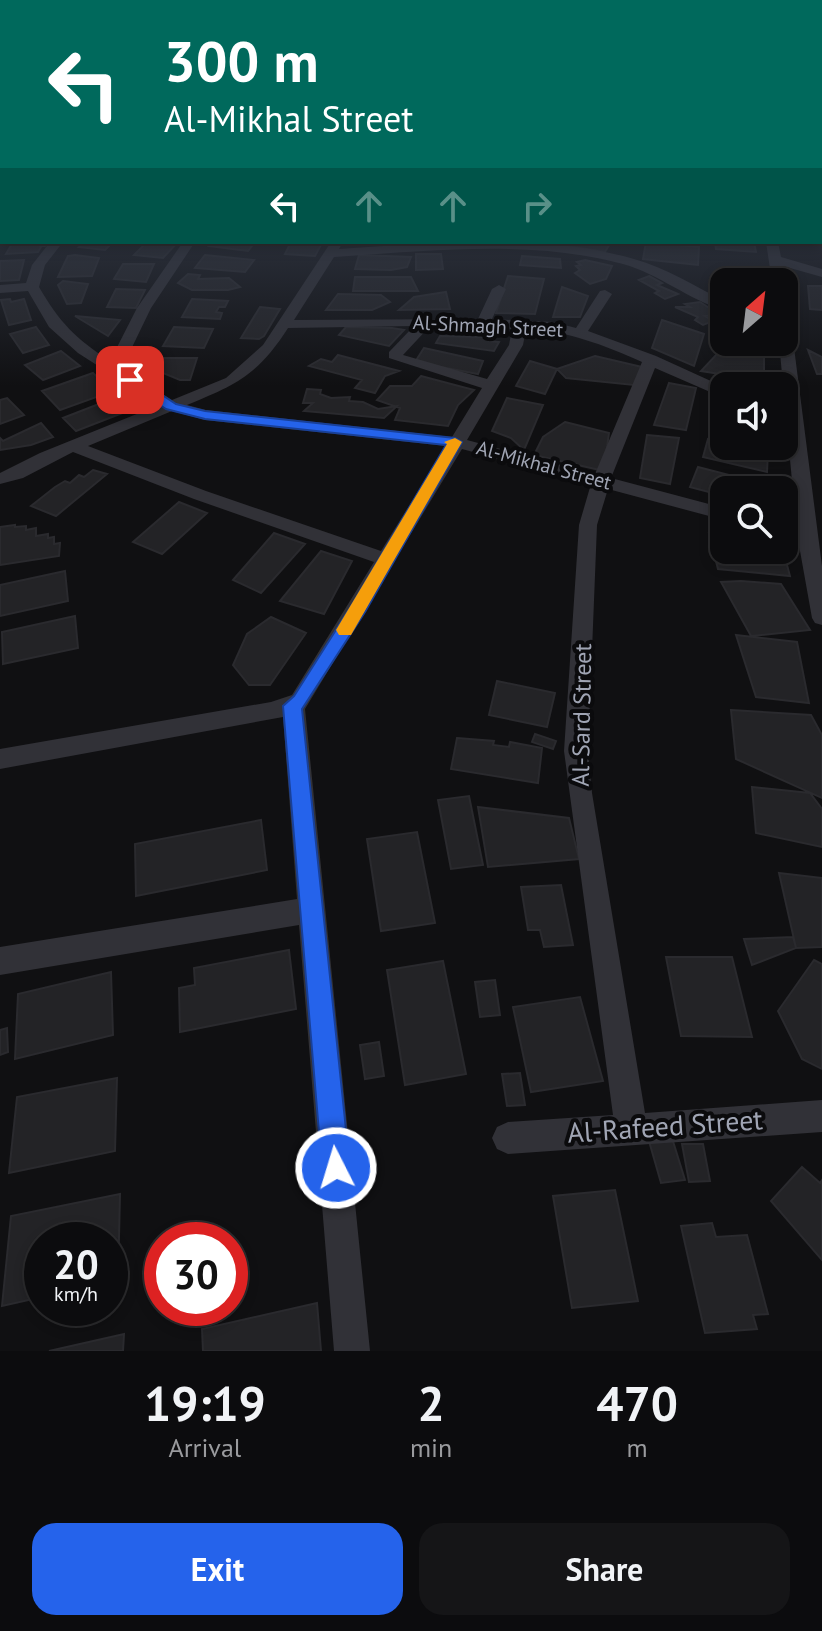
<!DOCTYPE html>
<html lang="en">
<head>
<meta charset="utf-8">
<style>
  body { margin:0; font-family:"PT Sans",sans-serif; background:#151517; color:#f1f3f6; height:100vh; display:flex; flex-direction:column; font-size:30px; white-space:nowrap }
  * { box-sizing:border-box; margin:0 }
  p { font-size:26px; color:#9a9b9e }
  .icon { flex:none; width:44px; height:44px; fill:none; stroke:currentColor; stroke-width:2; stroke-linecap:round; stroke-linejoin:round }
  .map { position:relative; height:1351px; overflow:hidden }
  .side { display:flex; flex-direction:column; background:#0c0c0e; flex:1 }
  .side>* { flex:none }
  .banner { position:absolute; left:0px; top:0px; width:822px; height:244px; box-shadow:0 4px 12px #0003,0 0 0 2px #2c2c2e; background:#00695c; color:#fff; overflow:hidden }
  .needle { width:52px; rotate:28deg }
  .controls { position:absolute; left:710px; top:268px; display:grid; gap:16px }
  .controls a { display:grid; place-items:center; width:88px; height:88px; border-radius:16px; background:#0c0c0e; box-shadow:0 4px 12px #0003,0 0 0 2px #2c2c2e; font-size:40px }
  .speed { position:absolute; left:24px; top:1222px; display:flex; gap:16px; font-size:40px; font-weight:700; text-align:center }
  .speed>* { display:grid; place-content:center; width:104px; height:104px; border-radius:50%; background:#0c0c0e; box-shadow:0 4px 12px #0003,0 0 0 2px #2c2c2e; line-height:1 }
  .speed small { font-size:20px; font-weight:400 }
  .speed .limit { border:12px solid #d22; background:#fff; color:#111 }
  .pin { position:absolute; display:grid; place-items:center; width:68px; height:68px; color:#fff; margin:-34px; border-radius:16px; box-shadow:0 4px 12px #0006 }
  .me { position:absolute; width:88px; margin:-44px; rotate:355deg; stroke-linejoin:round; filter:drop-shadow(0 0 6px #0008) }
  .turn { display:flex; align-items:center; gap:28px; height:168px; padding:0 32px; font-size:36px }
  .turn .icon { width:104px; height:104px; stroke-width:2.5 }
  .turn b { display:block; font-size:56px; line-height:68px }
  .lanes { display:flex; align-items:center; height:76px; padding:0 32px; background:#0003; justify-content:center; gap:40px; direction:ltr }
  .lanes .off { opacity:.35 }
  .eta { display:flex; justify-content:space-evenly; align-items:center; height:136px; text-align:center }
  .eta b { font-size:48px; font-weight:600; line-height:56px }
  .primary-button { display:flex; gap:16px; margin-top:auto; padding:16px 32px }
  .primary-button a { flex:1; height:92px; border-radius:24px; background:#2563eb; color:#fff; font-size:32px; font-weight:600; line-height:92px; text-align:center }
  .primary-button a+a { background:#151517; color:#f1f3f6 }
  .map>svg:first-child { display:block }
  .building { fill:#232326; stroke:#2a2a2e; stroke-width:2 }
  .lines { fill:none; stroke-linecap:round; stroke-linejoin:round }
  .minor { fill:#313137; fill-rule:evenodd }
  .route { fill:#2563eb; stroke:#184099; stroke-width:2 }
  .slow { fill:#f59e0b }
  .labels { text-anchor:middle; stroke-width:8; stroke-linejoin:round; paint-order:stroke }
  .far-street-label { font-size:20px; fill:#a0a5b4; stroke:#0b0b0d }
  .street-label { font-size:24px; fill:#a0a5b4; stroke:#0b0b0d }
  .near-street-label { font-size:28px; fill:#a0a5b4; stroke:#0b0b0d }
</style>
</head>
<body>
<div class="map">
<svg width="822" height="1351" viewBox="0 0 822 1351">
  <rect width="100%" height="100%" fill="#101012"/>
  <!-- building -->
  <path class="building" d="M13 242H47L45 246H39L41 247 38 252 6 254Z
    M85 242H113L105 250 79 247Z
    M147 242H166L177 243 163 258 134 255Z
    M213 242H255L248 251 209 246Z
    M291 242H307L322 243 315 256 285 254Z
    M563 242H611L605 252 562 245Z
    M646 242 699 247 698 265 643 259Z
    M715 242H754L756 252 716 249Z
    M416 254H441L443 269 416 270Z
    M205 255 254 260 245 272 195 268Z
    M359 255 411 257 407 267 391 270 355 269Z
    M68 256 75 255 99 258 92 276 58 277Z
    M522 256 560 259 561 268 520 265Z
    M24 260 19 280 0 281V261Z
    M585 260 612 266 606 279 590 284 575 273 580 270 576 266 581 265 577 262Z
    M123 264H154L146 282 114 279Z
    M188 274 200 275 198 279 229 278 240 287 228 290H192L178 283Z
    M508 276 544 279 535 314 496 313Z
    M649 276 662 283 657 285 678 294 665 299 655 293 659 291 639 280Z
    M714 276 745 279 754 282 715 285Z
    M355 277H411L418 291H353Z
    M63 281 88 284 81 303 67 304 58 285Z
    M808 286H822V310L810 309Z
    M562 287 588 296 580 317H553Z
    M116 289 145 290 136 308 107 307Z
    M446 292 450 309 399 310 414 297Z
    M338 294 381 295 390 302 372 310H326Z
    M10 299 11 302 24 299 31 320 9 325 1 300Z
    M192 299 228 301 225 307H219L216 312 222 313 220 319 182 317Z
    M700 302 714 311 724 315 705 316 713 321 703 325 695 320 698 317 675 307H690L685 304Z
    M260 307 280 309 264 336 259 339 241 338Z
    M75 316 120 320 108 336Z
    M662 320 704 334 694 366 652 348Z
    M36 327 49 345 23 353 10 334Z
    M174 327 213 329 204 348 163 346Z
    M346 327 392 328 404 330 389 346 339 335Z
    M440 336 490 337 489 341 499 342 494 351 436 343Z
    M723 336H724V342H765L767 345 765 348H720L713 340Z
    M424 348 483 361 478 374 415 362Z
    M808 350 822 357V374H817Z
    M61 351 80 366 43 380 25 365Z
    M717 354 764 355V381L701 371Z
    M338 355 399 371 385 376 375 393 355 388 362 380 309 366 321 359 332 362Z
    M595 356 642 367 634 385 566 378 557 369Z
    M159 358H197L190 380H180L163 373Z
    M530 361 557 369 545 394 516 386Z
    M93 373 106 385H110L116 390 60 410 42 391Z
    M421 376 474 390 458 405 448 426 395 420 400 408 377 400 390 386H412Z
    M669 383 696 388 686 430 654 425Z
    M307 389 321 390 320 394 331 398 350 397 349 401 363 402 378 409 397 406 384 418 304 411 313 403H303Z
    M117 397 130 410 76 431 63 418Z
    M7 398 24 415 0 424V400Z
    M507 398 543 405 524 450 511 438 492 431Z
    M565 422 609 433 605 461 600 470 534 455 543 437Z
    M41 423 53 437 31 445 0 450V438L3 441Z
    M647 435 679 438 670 484 640 478Z
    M708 439 724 442V446L768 452 767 472 703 457Z
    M698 467 776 487 773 490H724V496L690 487Z
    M93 470 107 474 56 516 31 506 55 487 65 481 70 483 79 475 84 477Z
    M179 502 207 513 162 554 133 542Z
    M15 525V527L26 526V530L36 528V536L48 534V538L54 537V544L60 543 59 556 0 565V527Z
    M718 532 724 533V550H783L790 576 718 569 709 533Z
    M274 533 305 544 261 593 233 580Z
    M321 551 352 561 324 614 280 601Z
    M65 571 68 601 0 616V585Z
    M741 581 781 584 810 630 751 636 721 582Z
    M75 616 78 648 3 664 2 632Z
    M271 617 306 633 270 685H249L233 665 247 634Z
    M736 635 797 642 809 703 756 697Z
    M497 681 555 693 547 727 489 715Z
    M731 710 811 715 822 735V798L736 759Z
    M535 734 556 741 553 749 532 742Z
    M457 738 494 741 493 745 509 747 510 742 542 748 538 783 451 769Z
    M752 787 810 793 822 809V847L756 833Z
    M469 796 483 865 451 869 438 800Z
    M478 807 569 818 579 859 488 867Z
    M261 820 267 870 136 896 135 844Z
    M417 832 435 923 381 931 367 839Z
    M779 873 822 878V947L796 948Z
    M561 885 573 945 544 947 540 930H528L521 887Z
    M793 937 796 948 752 965 744 939Z
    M289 950 296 1009 180 1032 179 988 195 985 194 968Z
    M666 957H732L752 1037 681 1036Z
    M814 960 822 964V1069L802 1059 778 1011Z
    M443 961 466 1074 405 1085 387 970Z
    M111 972 113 1035 15 1059 18 994Z
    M495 980 500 1015 480 1017 475 982Z
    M580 997 603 1081 531 1092 513 1007Z
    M7 1028 8 1052 0 1055V1030Z
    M379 1042 384 1076 365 1079 360 1045Z
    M520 1073 525 1105 507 1106 502 1074Z
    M117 1078 115 1151 9 1173 17 1097Z
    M672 1138 685 1180 661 1183 649 1141Z
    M682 1144H703L710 1181 689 1182Z
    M802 1167 820 1183 822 1180V1260L771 1201Z
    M615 1190 638 1301 572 1308 553 1196Z
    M120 1194 118 1280 110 1282V1240H42V1297L2 1306 11 1216Z
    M712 1223 716 1237 747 1235 768 1314 753 1315 757 1329 705 1333 681 1226Z
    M317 1303 321 1351H203L202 1329Z
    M124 1334 123 1351H49Z"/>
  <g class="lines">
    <!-- minor -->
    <path class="minor" d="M820 206H822V214H820Z
      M50 242H63L45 265 39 287C60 323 75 338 110 361L137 308 183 242H195L151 308 122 368 172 400 226 378 263 345 331 242H343L339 249C436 243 539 232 634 259 666 268 695 286 724 301V310C689 300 659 274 623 264 531 239 428 251 334 257L294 320 478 319 492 289 499 285 506 289 492 319 553 322 576 328 600 291 605 290 612 294 588 331 656 356 724 387V398L655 368 611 478 724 508V520L608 489 597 525 588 751 592 793 645 1113 822 1100V1132L508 1154 497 1149 492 1138 497 1127 508 1122 613 1115 564 751 579 525 591 484 462 449 305 709 370 1351H334L299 925 0 975V947L297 899 283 717 0 769V749L271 702 292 695 374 562 194 499 73 452 23 478 0 484V473L40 453 159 405 78 353 49 327 28 291 0 293V285L26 283 32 265ZM431 325 512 329 509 345 487 379 403 355ZM414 326 389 352V358L482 388 452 437 206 410 187 405C236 385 258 375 288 328ZM526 329C568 331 604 345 642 362L595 474 467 440 523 345ZM172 411 205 420 446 446 381 551 206 491 88 446Z
      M766 242H778L781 257 822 269V277L783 266 786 282 784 284V282H772Z
      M784 320 791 324 822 566V625L815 623 812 618 797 534 779 342H784Z"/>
  </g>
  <!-- sky -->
  <linearGradient id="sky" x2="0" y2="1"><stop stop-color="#09090a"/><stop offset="0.51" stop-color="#313744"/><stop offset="1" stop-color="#313744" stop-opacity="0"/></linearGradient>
  <rect width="822" height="386" fill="url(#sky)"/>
  <!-- route -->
  <path class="route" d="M126 377H135L176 404 205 411 455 438 462 442 365 612 302 709 350 1168 346 1178 336 1182 326 1178 322 1168 283 706 294 696 353 603 446 445 205 419 166 409 126 383Z"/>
  <!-- slow -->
  <path class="slow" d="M455 438 462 442 351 635H339L336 630 447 444 444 442Z"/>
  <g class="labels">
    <!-- far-street labels -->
    <g class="far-street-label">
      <text transform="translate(488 326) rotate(3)" y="7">Al-Shmagh Street</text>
      <text transform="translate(544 465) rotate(15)" y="7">Al-Mikhal Street</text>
    </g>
    <!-- street labels -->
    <g class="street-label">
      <text transform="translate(582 715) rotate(-89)" y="8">Al-Sard Street</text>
    </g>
    <!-- near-street labels -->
    <g class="near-street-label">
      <text transform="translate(665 1126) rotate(-4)" y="10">Al-Rafeed Street</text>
    </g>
  </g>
</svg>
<div class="controls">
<a><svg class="needle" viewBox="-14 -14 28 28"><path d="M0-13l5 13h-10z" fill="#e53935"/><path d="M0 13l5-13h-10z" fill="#9a9b9e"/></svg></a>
<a><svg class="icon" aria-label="sound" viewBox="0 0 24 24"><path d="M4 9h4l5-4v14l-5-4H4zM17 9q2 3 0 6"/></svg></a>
<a><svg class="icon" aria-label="search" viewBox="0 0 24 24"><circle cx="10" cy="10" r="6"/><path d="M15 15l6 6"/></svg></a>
</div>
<div class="speed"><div>20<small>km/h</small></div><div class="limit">30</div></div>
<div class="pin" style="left:130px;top:380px;background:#d93025"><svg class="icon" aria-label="arrive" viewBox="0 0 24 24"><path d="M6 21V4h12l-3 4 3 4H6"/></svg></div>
<svg class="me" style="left:336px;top:1168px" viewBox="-20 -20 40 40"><circle r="17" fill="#2563eb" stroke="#fff" stroke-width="3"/><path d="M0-11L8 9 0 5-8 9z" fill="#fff"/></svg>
<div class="banner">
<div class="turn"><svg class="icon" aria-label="left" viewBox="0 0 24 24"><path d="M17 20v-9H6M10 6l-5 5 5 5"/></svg><div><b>300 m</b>Al-Mikhal Street</div></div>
<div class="lanes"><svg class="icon" aria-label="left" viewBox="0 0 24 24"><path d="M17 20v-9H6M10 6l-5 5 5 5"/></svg><svg class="icon off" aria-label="ahead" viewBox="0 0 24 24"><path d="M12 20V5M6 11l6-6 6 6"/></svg><svg class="icon off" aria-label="ahead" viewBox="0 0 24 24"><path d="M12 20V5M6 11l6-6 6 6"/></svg><svg class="icon off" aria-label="right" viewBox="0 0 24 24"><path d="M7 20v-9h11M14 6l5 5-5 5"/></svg></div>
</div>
</div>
<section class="side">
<div class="eta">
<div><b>19:19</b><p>Arrival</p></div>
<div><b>2</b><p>min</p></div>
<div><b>470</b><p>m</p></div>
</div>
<div class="primary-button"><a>Exit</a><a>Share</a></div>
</section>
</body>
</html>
